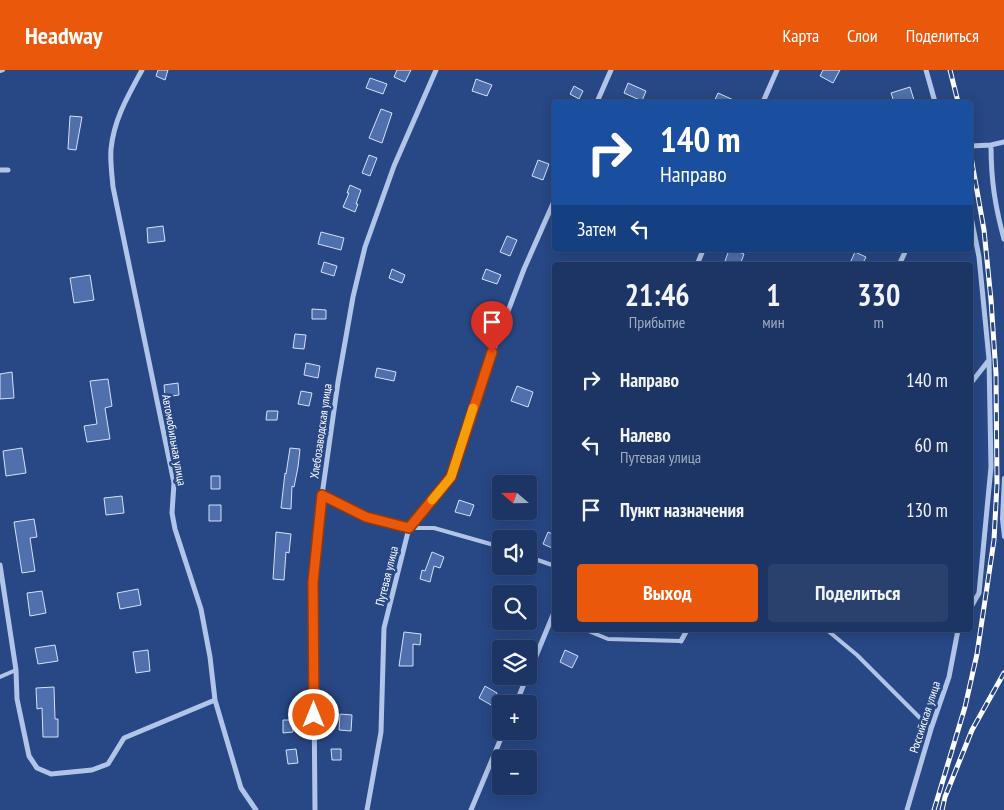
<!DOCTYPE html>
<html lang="ru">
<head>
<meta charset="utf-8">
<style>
  body { margin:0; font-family:"PT Sans Narrow",sans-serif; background:#2a406d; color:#f1f3f6; height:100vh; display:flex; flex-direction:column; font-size:19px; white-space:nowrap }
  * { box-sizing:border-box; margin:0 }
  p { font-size:16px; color:#a0abbf }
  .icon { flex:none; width:28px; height:28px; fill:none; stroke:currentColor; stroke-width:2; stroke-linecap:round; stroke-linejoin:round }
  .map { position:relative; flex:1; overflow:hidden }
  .sheet { position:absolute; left:552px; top:192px; width:421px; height:370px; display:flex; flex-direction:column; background:#1d3564; border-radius:5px; box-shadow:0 2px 12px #0003,0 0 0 1px #3b5078 }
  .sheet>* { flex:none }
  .banner { position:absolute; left:552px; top:30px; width:421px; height:152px; border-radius:5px; box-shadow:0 2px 12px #0003,0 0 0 1px #3b5078; background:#1a4fa0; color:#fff; overflow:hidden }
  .needle { width:32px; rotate:290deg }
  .tools { position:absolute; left:492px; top:405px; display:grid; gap:10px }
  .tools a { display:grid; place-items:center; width:45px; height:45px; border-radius:5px; background:#1d3564; box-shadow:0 2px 12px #0003,0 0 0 1px #3b5078; font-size:25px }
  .pin { position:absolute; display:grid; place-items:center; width:42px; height:42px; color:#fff; margin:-51px -21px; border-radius:50% 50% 50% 0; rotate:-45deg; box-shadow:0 0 5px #0007 }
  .pin .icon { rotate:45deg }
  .me { position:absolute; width:55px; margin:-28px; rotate:0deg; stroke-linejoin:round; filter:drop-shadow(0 0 4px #0008) }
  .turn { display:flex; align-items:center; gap:18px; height:105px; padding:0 25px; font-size:22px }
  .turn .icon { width:65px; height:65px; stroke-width:2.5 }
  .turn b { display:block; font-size:35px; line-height:42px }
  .then { display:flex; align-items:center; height:48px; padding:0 25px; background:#0003; gap:10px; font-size:19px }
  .eta { display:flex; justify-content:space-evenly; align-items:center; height:85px; text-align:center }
  .eta b { font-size:30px; font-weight:800; line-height:35px }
  .action { display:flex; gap:10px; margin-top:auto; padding:10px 25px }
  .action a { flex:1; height:58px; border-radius:5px; background:#ea580c; color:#fff; font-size:20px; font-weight:800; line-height:58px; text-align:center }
  .action a+a { background:#2a406d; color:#f1f3f6 }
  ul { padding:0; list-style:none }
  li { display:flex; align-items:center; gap:15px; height:65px; padding:0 25px }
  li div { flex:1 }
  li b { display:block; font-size:19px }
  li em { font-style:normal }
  header { display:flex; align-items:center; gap:30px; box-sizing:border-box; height:70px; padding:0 25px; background:#ea580c; color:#fff }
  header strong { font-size:24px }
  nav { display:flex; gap:28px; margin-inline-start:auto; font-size:18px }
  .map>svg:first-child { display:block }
  .building { fill:#4f70ad; stroke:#d5e1f6 }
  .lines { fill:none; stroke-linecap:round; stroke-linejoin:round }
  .service { stroke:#b1c5e8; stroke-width:4 }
  .minor { stroke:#b1c5e8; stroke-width:5 }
  .rail-casing { stroke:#fff; stroke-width:5 }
  .rail { stroke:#274785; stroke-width:3; stroke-dasharray:9; stroke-linecap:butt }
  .route-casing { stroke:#983908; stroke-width:12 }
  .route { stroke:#ea580c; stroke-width:9 }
  .slow { stroke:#f59e0b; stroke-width:9 }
  .labels { text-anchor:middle; stroke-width:5; stroke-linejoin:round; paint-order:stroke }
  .street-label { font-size:12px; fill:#fff; stroke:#274785 }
</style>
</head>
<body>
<header>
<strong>Headway</strong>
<nav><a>Карта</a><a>Слои</a><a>Поделиться</a></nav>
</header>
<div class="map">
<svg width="1004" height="740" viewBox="0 0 1004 740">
  <rect width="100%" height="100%" fill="#274785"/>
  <!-- building -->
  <path class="building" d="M158 0H168L165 10 156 6Z
    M397 0H411L405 12 394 7Z
    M823 0H840L833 13 820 6Z
    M370 8 387 14 383 24 366 18Z
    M476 9 492 15 487 26 472 21Z
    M628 13 646 21 642 31 624 23Z
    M574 16 583 21 579 29 570 24Z
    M910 17 914 30 906 32H894L891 23Z
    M718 23 738 32H714Z
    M381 39 392 43 382 73 369 68Z
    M70 46 82 47 76 80 68 79Z
    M369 85 377 88 370 106 362 103Z
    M538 90 549 94 543 110 532 106Z
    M350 115 361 120 356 134H358L355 142 343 137 349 123H347Z
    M163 156 165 171 148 173 147 158Z
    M321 162 344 168 341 180 318 174Z
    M507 166 517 170 510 186 500 182Z
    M729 180H734L744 184 740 195 725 191Z
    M855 182 866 187 862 195H849Z
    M324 192 337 196 334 206 321 202Z
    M392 199 405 205 402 213 389 208Z
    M486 199 501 205 497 214 482 209Z
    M90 205 94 230 74 233 70 208Z
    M312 239 326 240V249H312Z
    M295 264 306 265 304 279 293 278Z
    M306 293 320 296 318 308 304 305Z
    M377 298 396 302 394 311 375 307Z
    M12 302 14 328 0 329V304Z
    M108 309 112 336 105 338 110 369 87 372 84 356 97 354 90 311Z
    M178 313 179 325 165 327 164 315Z
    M517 316 533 322 528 337 511 331Z
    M301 321 312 323 309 336 298 334Z
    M267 341H278L277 350H266Z
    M22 378 26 403 6 406 3 381Z
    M290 378 300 379 298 397 294 417 292 416 291 439 281 438 285 403 286 404Z
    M211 406H220V419H211Z
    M122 426 124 443 106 445 104 428Z
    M459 430 474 435 470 446 455 442Z
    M209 435H221V451H209Z
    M34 449 37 467 30 468 35 501 22 503 14 452Z
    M276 462 291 464 289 483 286 482 284 510 273 509Z
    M548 462 555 465 552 478 543 474Z
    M432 482 444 487 440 498 434 496 430 512 420 509 422 500 425 501Z
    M138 519 141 535 120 539 117 523Z
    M42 521 46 543 30 546 27 523Z
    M404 562 421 564 420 575 413 574V596H399Z
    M55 575 58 591 38 594 35 578Z
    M148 580 150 601 136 603 133 582Z
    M565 580 578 586 572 598 560 592Z
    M485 616 497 623 491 635 479 628Z
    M54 617 55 649H58V667H43L42 638 37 639 36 618Z
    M340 644 352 645 351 661 339 660Z
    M283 650H293V662L283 663Z
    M296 679 298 693 288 694 286 680Z
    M331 679H341V690H332Z"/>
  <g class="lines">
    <!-- service -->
    <path class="service" d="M0 1 3 0
      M1004 408 1002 449 1004 467
      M322 425 366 447 409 458H434L501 477
      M529 487 555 496
      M586 560 608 569 681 571
      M827 560 857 585 931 659
      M0 607 16 600"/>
    <!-- minor -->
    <path class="minor" d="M142 0C128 26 114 49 111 79 110 91 112 105 113 117L174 413 172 443 175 459 201 539 210 587 215 630 241 718 256 740
      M926 0 935 32
      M597 32 611 0
      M763 32 777 0
      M991 75C991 110 995 136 1004 169
      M971 76 991 75 1004 72
      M0 100H8
      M971 147 979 187 989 289 991 397 979 523 971 537
      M697 195 703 180
      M899 195 906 180
      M971 313 989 290
      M0 495 16 600 17 629 29 686 37 698 51 704 92 700 108 694 124 668 215 630
      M681 571 687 560
      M529 603 555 540
      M516 634 527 606
      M315 740 313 512 322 425 338 312 353 227 365 177 394 96 436 0
      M367 740 381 662 384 558 409 458 451 407 486 299 524 199 555 129
      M471 740 504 661
      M907 740 931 659 949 607 958 560"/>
    <!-- rail casing -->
    <g class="rail-casing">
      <path id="rail" d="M950 0 958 32
        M934 740 965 637 977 584 994 470 997 414 996 304 991 230 984 160 971 87
        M942 740 945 727 972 660 1004 603"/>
    </g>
    <!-- rail -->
    <use href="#rail" class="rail"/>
  </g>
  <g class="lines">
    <!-- route casing -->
    <g class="route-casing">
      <path id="route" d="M314 645 313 512 322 425 366 447 409 458 451 407 492 282"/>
    </g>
    <!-- route -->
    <use href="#route" class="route"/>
    <!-- slow -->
    <path class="slow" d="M432 430 451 407 473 338"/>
  </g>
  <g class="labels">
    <!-- street labels -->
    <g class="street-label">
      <text transform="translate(321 361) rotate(-82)" y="4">Хлебозаводская улица</text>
      <text transform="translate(174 370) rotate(80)" y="4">Автомобильная улица</text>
      <text transform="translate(387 506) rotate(-76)" y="4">Путевая улица</text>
      <text transform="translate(925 647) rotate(-72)" y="4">Российская улица</text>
    </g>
  </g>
</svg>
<div class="tools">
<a><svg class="needle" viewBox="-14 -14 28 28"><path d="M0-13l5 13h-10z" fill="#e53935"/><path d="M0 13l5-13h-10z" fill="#a0abbf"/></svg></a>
<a><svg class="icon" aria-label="sound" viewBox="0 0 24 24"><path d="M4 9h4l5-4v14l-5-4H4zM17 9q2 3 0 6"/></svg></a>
<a><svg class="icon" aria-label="search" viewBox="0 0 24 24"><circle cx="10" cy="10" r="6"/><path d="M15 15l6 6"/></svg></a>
<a><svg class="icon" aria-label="layers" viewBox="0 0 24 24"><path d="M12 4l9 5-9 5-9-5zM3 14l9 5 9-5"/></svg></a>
<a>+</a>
<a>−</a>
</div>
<div class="pin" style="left:492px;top:282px;background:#d93025"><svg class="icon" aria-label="arrive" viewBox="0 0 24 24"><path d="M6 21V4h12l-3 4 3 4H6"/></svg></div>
<svg class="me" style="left:314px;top:645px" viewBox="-20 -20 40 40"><circle r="17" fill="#ea580c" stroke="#fff" stroke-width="3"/><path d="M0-11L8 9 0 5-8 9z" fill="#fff"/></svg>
<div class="banner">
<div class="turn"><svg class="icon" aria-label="right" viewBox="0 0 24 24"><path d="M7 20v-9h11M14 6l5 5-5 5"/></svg><div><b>140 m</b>Направо</div></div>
<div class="then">Затем<svg class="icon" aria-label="left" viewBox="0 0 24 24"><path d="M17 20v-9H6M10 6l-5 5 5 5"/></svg></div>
</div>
<section class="sheet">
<div class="eta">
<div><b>21:46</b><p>Прибытие</p></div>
<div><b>1</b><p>мин</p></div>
<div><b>330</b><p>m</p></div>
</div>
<ul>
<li><svg class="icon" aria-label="right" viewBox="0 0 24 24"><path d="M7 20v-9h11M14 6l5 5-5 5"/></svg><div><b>Направо</b></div><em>140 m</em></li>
<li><svg class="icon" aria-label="left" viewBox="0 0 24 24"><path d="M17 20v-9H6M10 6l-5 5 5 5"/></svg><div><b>Налево</b><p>Путевая улица</p></div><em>60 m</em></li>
<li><svg class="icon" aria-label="arrive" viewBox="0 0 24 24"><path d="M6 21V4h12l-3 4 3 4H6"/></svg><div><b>Пункт назначения</b></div><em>130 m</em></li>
</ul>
<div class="action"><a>Выход</a><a>Поделиться</a></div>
</section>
</div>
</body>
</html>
